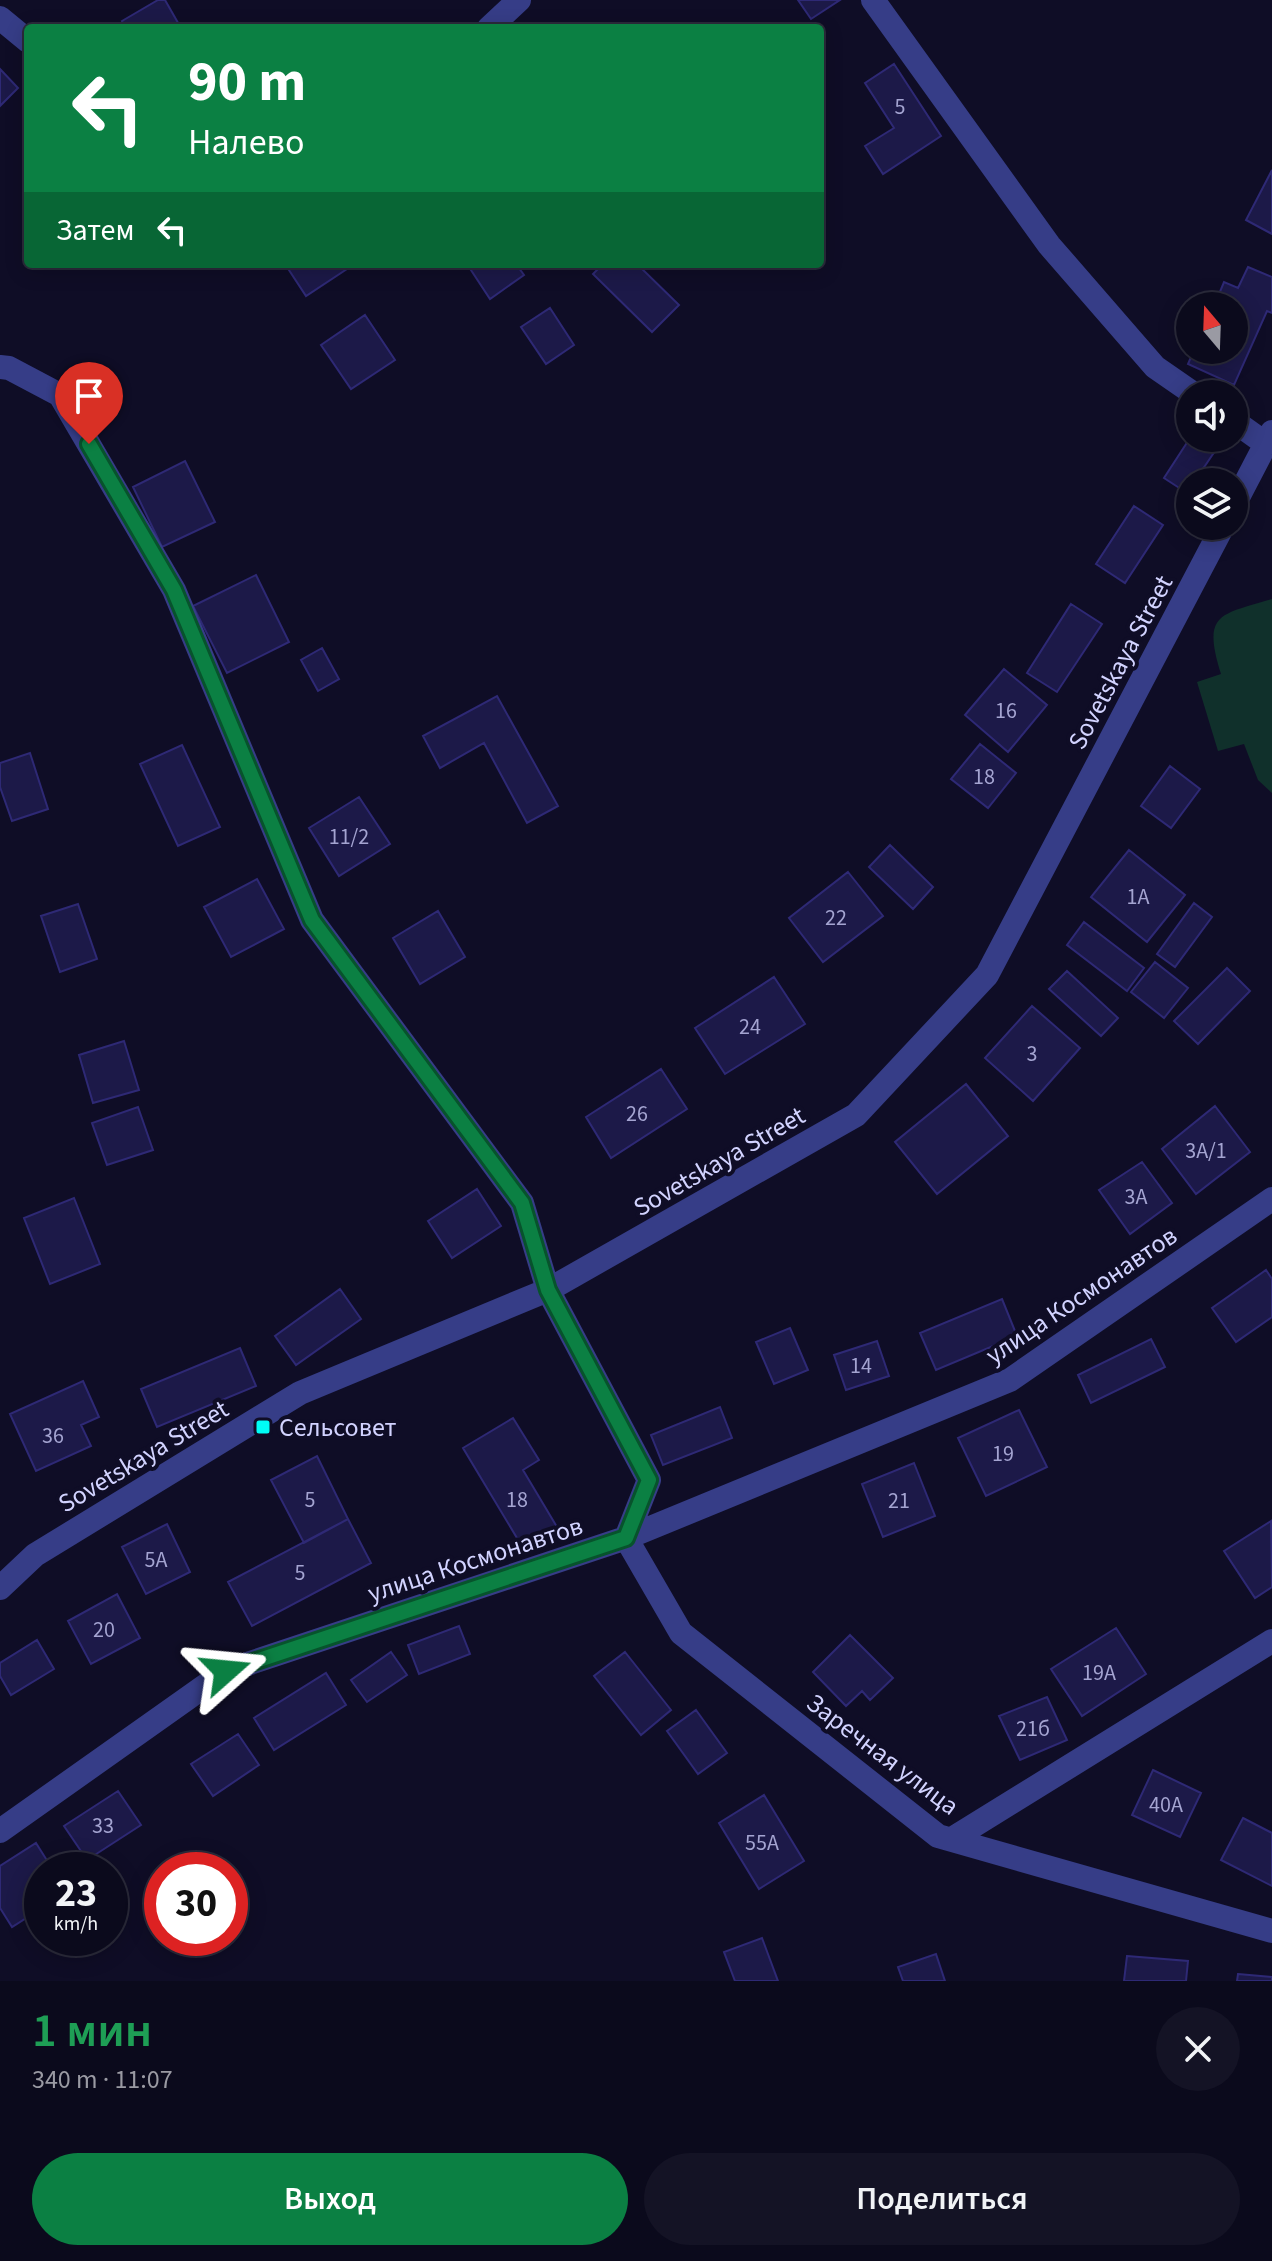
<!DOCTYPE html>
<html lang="ru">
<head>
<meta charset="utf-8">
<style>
  body { margin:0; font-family:"Source Sans 3",sans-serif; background:#141325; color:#f1f3f6; height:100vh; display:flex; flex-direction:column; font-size:30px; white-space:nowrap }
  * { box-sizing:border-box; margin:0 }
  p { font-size:26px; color:#9a9aa3 }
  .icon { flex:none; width:44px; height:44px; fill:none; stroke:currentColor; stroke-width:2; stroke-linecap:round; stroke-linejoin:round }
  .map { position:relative; height:1981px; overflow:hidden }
  .drawer { display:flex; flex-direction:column; background:#0b0a1c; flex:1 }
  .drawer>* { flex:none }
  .top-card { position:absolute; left:24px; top:24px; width:800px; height:244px; border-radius:8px; box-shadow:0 4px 20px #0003,0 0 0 2px #2b2b3b; background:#0b8043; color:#fff; overflow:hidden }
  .needle { width:52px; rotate:341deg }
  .buttons { position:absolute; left:1176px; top:292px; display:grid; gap:16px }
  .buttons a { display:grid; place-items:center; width:72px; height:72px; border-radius:50%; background:#0b0a1c; box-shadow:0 4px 20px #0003,0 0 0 2px #2b2b3b; font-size:40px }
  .speed { position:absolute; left:24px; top:1852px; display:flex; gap:16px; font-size:40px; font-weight:700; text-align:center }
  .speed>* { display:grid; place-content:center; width:104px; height:104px; border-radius:50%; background:#0b0a1c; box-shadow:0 4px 20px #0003,0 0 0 2px #2b2b3b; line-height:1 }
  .speed small { font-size:20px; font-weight:400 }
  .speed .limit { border:12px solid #d22; background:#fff; color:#111 }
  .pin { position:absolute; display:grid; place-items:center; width:68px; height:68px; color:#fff; margin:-82px -34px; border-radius:50% 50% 50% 0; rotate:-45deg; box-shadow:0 0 8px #0007 }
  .pin .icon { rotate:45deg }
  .me { position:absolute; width:88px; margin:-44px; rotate:72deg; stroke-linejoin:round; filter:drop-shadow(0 0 6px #0008) }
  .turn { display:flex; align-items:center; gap:28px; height:168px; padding:0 32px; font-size:36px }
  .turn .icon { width:104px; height:104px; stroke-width:2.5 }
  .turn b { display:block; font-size:56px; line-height:68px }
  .then { display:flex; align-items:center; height:76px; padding:0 32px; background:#0003; gap:16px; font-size:30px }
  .round { display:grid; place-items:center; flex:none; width:84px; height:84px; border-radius:42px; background:#141325 }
  .overview { display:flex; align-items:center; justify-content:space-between; height:136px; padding:0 32px }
  h1 { font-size:48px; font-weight:600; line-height:60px; color:#1e9e55 }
  .primary-button { display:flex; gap:16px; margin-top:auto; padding:16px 32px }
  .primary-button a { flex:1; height:92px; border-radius:48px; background:#0b8043; color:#fff; font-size:32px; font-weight:600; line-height:92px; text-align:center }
  .primary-button a+a { background:#141325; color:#f1f3f6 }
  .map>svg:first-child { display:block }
  .garden { fill:#10302b }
  .building { fill:#1c1948; stroke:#2e2975; stroke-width:2 }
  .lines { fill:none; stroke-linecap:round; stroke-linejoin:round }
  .minor { stroke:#363d87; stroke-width:24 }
  .route-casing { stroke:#07532c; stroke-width:20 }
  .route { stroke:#0b8043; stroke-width:14 }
  .poi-dot { fill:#00fdf6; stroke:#0f0d26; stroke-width:3 }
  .labels { text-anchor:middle; stroke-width:8; stroke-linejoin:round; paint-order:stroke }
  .number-label { font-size:22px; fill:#a4a4d1 }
  .street-label { font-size:26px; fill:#d2d3ff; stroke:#0f0d26 }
  .poi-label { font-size:26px; fill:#d2d3ff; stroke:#0f0d26; text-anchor:start }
</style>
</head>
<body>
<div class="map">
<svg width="1272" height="1981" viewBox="0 0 1272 1981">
  <rect width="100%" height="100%" fill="#0f0d26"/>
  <!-- garden -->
  <path class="garden" d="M1272 599V793L1258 780 1244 744 1218 751 1197 682 1221 674C1202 613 1219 615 1272 599Z"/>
  <!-- building -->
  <path class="building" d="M158 0H165L181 28H126L122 21Z
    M798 0H840L811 19Z
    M894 64 941 136 883 174 865 146 894 128 865 83Z
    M0 69 18 88 0 106Z
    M1272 170V234L1246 220Z
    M285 264H348L350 267 306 296Z
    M467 264H516L524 275 490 299Z
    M603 264H637L679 305 652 332 593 274Z
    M1248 267 1272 277V313L1267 311 1234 385 1188 364 1194 350H1234V306H1214L1224 282 1238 288Z
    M550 308 574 345 546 364 521 327Z
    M365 315 395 360 351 389 321 345Z
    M1190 438H1195L1215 451 1194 482H1190L1187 493 1164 478Z
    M185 461 215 522 162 547 133 487Z
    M1134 506 1163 525 1125 583 1096 564Z
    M256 575 289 642 227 673 193 606Z
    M1071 604 1102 624 1057 692 1027 673Z
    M322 648 339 679 318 691 301 660Z
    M1004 669 1047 705 1008 752 965 715Z
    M497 696 558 806 527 823 484 743 440 768 423 736Z
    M980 744 1016 773 988 808 951 779Z
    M182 745 220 827 178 846 140 764Z
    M30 753 48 809 12 821 0 787V763Z
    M1170 766 1200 789 1171 828 1141 806Z
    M359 797 390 844 339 876 309 828Z
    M890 845 933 887 913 909 869 867Z
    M1129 850 1185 895 1147 942 1091 897Z
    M848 872 883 916 823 962 789 918Z
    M257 879 284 929 231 957 204 907Z
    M1194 903 1212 917 1175 967 1157 954Z
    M78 904 97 959 60 972 41 916Z
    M438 911 465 957 420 984 393 938Z
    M1084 922 1144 968 1127 991 1067 945Z
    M1155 962 1188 988 1164 1018 1131 992Z
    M1227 968 1250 991 1198 1044 1174 1021Z
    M1067 971 1118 1018 1101 1036 1049 989Z
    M774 977 805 1024 725 1074 695 1028Z
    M1032 1006 1080 1048 1033 1101 985 1058Z
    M124 1041 139 1090 93 1103 79 1055Z
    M661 1069 687 1109 611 1158 586 1117Z
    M966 1084 1008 1136 937 1194 895 1142Z
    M1215 1106 1250 1152 1196 1194 1162 1149Z
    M138 1107 153 1150 107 1165 92 1123Z
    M1142 1162 1172 1203 1130 1234 1099 1190Z
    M477 1189 501 1226 452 1258 428 1221Z
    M74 1198 100 1264 50 1284 24 1218Z
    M1266 1270 1272 1279V1317L1236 1342 1212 1308Z
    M340 1289 361 1319 296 1365 275 1336Z
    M1002 1299 1017 1336 936 1370 920 1333Z
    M790 1328 808 1370 774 1384 756 1342Z
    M1151 1339 1165 1367 1091 1403 1078 1375Z
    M877 1341 889 1376 846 1390 834 1355Z
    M240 1348 256 1386 157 1427 141 1389Z
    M83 1381 99 1417 81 1425 91 1446 36 1471 10 1414Z
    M720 1407 732 1438 663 1465 651 1435Z
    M1019 1410 1047 1467 986 1496 958 1438Z
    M513 1418 539 1460 523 1470 557 1527 523 1548 463 1448Z
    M317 1456 348 1519 304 1543 271 1480Z
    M914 1463 935 1516 883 1537 862 1484Z
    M348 1519 371 1563 252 1626 228 1582Z
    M1271 1521 1272 1587 1255 1598 1224 1551Z
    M167 1524 190 1572 146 1594 122 1547Z
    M117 1594 140 1638 91 1664 68 1621Z
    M459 1626 470 1654 419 1674 408 1645Z
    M1116 1628 1146 1674 1082 1716 1051 1669Z
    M850 1635 893 1678 870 1700 862 1691 846 1706 813 1672Z
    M37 1640 54 1669 11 1695 0 1676V1663Z
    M391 1652 407 1675 367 1702 351 1680Z
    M625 1652 671 1710 641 1735 594 1676Z
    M326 1673 346 1705 274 1750 254 1718Z
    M1047 1697 1067 1740 1020 1760 999 1716Z
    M696 1710 727 1753 698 1774 667 1731Z
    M238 1734 259 1765 213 1796 191 1764Z
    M1153 1770 1201 1793 1180 1837 1132 1815Z
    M118 1791 141 1825 87 1860 64 1826Z
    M764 1795 804 1861 759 1889 719 1823Z
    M1243 1818 1272 1833V1886L1221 1860Z
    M36 1843 53 1870H42V1908L12 1927 0 1908V1866Z
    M762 1938 778 1981H735L724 1952Z
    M936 1954 945 1981H903L898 1967Z
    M1127 1956 1188 1961 1186 1981H1124Z
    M1238 1974 1272 1977V1981H1237Z"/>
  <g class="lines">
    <!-- minor -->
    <path class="minor" d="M873 0 1049 245 1155 367 1194 394
      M0 18 28 41
      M489 28 519 0
      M0 367 9 368 60 395 174 590 312 920 522 1203 548 1290 649 1480 626 1538 681 1633 938 1836 1272 1931
      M1234 421 1266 444
      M1234 505 1272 432
      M0 1588 35 1555 300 1393 548 1290 856 1115 987 975 1223 526
      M0 1831 226 1671 626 1538 1010 1380 1272 1199
      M952 1839 1272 1641"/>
  </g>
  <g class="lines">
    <!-- route casing -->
    <g class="route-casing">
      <path id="route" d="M89 444 174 590 312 920 522 1203 548 1290 649 1480 626 1538 226 1671"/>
    </g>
    <!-- route -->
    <use href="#route" class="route"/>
  </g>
  <!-- markers -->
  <rect class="poi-dot" x="255" y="1419" width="16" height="16" rx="4"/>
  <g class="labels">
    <!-- number labels -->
    <g class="number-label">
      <text x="900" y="114">5</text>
      <text x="1006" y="718">16</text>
      <text x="984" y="784">18</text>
      <text x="349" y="844">11/2</text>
      <text x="1138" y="904">1А</text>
      <text x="836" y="925">22</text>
      <text x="750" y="1034">24</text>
      <text x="1032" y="1061">3</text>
      <text x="637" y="1121">26</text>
      <text x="1206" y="1158">3А/1</text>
      <text x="1136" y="1204">3А</text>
      <text x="861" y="1373">14</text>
      <text x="53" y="1443">36</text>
      <text x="1003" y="1461">19</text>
      <text x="310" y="1507">5</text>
      <text x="517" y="1507">18</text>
      <text x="899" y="1508">21</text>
      <text x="156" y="1567">5А</text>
      <text x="300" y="1580">5</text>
      <text x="104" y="1637">20</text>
      <text x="1099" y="1680">19А</text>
      <text x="1033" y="1736">21б</text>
      <text x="1166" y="1812">40А</text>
      <text x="103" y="1833">33</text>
      <text x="762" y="1850">55А</text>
    </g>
    <!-- street labels -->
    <g class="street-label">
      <text transform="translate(1120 662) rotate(-62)" y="9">Sovetskaya Street</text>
      <text transform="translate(719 1161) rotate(-30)" y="9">Sovetskaya Street</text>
      <text transform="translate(1081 1295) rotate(-34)" y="9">улица Космонавтов</text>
      <text transform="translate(143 1456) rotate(-31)" y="9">Sovetskaya Street</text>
      <text transform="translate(475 1559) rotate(-18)" y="9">улица Космонавтов</text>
      <text transform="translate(883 1754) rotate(37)" y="9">Заречная улица</text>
    </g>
    <!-- poi labels -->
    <g class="poi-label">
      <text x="279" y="1436">Сельсовет</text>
    </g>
  </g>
</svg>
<div class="buttons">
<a><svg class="needle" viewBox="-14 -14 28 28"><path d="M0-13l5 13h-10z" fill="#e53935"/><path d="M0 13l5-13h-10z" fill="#9a9aa3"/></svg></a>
<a><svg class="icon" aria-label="sound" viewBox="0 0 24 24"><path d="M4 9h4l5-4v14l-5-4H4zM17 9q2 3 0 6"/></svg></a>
<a><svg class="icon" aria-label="layers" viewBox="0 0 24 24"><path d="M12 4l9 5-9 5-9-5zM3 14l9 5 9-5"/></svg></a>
</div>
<div class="speed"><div>23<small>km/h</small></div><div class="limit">30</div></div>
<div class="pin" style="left:89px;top:444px;background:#d93025"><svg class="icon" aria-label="arrive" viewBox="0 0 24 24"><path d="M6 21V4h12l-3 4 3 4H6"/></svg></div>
<svg class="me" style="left:226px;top:1671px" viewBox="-20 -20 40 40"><path d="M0-17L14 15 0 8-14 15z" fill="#0b8043" stroke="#fff" stroke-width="4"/></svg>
<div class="top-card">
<div class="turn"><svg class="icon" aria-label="left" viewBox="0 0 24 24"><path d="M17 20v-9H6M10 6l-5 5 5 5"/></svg><div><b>90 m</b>Налево</div></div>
<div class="then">Затем<svg class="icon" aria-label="left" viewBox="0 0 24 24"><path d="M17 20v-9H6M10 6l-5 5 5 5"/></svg></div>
</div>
</div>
<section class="drawer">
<div class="overview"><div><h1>1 мин</h1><p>340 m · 11:07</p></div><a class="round"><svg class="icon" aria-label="close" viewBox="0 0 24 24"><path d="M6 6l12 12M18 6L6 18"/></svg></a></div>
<div class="primary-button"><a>Выход</a><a>Поделиться</a></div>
</section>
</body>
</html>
